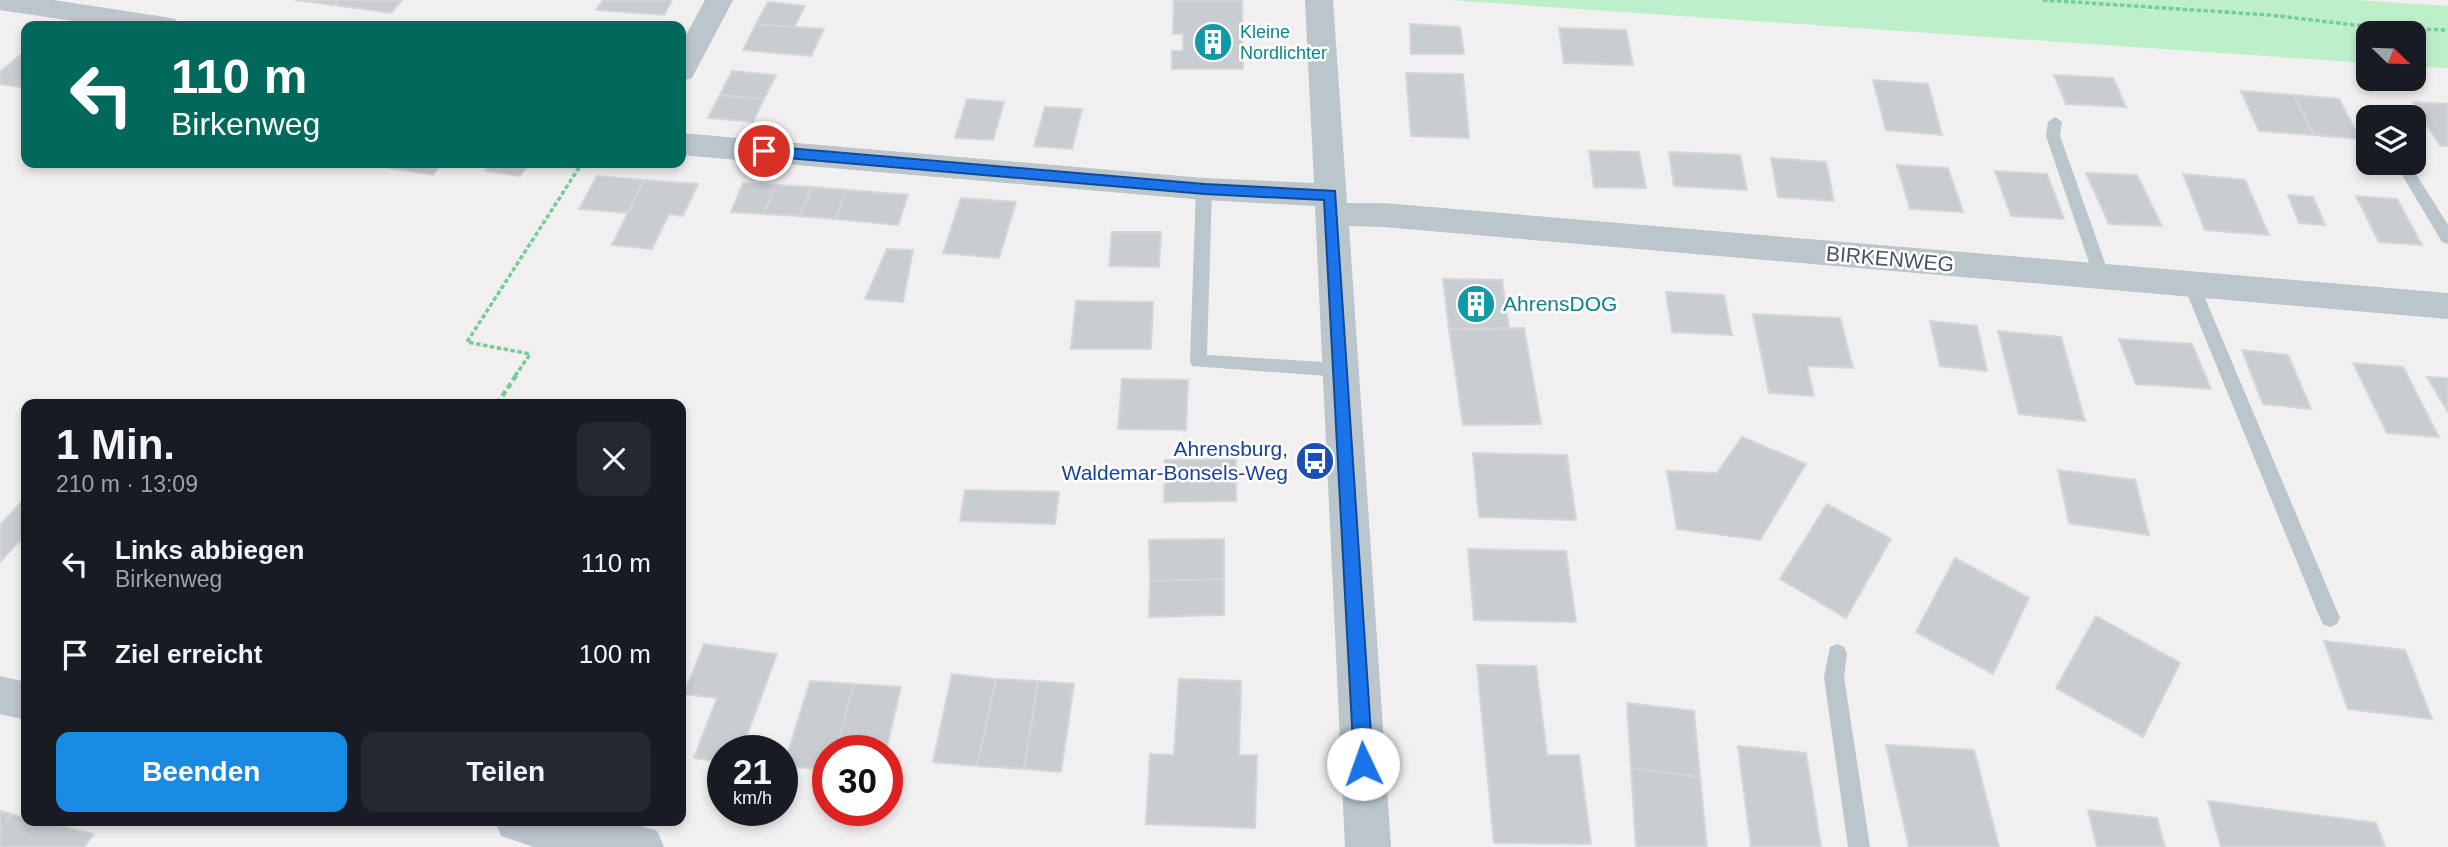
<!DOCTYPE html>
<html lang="de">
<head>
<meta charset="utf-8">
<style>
  body { margin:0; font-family:Helvetica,sans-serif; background:#242831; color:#f1f3f6; height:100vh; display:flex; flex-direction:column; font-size:26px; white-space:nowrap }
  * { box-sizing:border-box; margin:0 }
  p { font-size:23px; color:#9ea1a6 }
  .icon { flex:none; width:38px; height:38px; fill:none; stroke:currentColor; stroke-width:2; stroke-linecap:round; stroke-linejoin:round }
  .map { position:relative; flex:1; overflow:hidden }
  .details { position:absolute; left:21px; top:399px; width:665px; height:427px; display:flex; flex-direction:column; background:#171b24; border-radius:14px; box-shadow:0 4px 10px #0003 }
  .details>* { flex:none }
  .guide { position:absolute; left:21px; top:21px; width:665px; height:147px; border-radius:14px; box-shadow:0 4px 10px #0003; background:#00695c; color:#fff; overflow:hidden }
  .needle { width:46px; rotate:113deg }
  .buttons { position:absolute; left:2356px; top:21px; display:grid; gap:14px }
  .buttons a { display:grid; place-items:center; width:70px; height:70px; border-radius:14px; background:#171b24; box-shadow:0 4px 10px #0003; font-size:35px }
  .speed { position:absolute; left:707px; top:735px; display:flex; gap:14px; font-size:35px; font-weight:700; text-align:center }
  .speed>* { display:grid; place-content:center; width:91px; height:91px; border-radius:50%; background:#171b24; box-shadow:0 4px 10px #0003; line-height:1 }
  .speed small { font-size:18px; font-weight:400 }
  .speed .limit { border:10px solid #d22; background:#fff; color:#111 }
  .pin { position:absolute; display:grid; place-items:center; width:60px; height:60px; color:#fff; margin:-30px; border:4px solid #fff; border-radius:50%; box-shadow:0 2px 7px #0007 }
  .me { position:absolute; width:77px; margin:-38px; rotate:357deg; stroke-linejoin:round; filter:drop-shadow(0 0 5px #0008) }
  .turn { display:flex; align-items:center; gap:24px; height:147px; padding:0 35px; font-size:32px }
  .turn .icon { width:91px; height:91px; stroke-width:2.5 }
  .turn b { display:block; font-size:49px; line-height:60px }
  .round { display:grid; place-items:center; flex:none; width:74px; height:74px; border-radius:14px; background:#242831 }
  .overview { display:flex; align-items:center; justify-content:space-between; height:119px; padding:0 35px }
  h1 { font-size:42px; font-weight:700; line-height:52px }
  .cta { display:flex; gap:14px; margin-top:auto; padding:14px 35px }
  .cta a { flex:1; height:80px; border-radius:14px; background:#198ae1; color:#fff; font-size:28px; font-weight:700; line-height:80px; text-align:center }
  .cta a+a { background:#242831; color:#f1f3f6 }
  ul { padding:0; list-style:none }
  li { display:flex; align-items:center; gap:21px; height:91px; padding:0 35px }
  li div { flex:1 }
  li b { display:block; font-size:26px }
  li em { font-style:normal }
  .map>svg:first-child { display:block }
  .green { fill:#bdefca }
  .building { fill:#c8cdd1; stroke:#d3d6da; stroke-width:2 }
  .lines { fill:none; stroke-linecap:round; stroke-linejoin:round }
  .path-far1 { stroke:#75cd96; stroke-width:3.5; stroke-dasharray:4.5 2.5; stroke-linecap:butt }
  .path { stroke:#75cd96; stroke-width:4.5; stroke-dasharray:6 3.5; stroke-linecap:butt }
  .service { fill:#bac5cc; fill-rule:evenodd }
  .minor { fill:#bac5cc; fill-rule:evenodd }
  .route { fill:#1a73e8; stroke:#114b97; stroke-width:2 }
  .labels { text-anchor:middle; stroke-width:5; stroke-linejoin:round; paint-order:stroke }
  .far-culture-label { font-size:18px; fill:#0d838f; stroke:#fff; text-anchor:start }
  .street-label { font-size:21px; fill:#47555c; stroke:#fff }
  .culture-label { font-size:21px; fill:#0d838f; stroke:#fff; text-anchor:start }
  .transit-label { font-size:21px; fill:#164399; stroke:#fff; text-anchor:end }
</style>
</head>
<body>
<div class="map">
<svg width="2448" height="847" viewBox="0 0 2448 847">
  <rect width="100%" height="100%" fill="#f1efef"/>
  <!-- green -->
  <path class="green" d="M1448 0H2354L2448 6V68L2413 66V33H2368V63Z"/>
  <!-- building -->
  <path class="building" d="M295 0H338L334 5Z
    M338 0H402L391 13 334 5Z
    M603 0H672L664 15 596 10Z
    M1174 0H1242L1243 69H1172V51H1183V34H1173Z
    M768 2 805 6 794 27 756 24Z
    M756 24 794 27 824 29 811 56 743 50Z
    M1410 24 1460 27 1464 54H1411Z
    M1559 28 1626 30 1633 65 1564 63Z
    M26 50V88L0 84V72Z
    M732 71 776 75 764 99 720 95Z
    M1406 73 1463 74 1469 138 1411 136Z
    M2054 75 2113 78 2126 107 2066 104Z
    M1873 80 1928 84 1942 135 1886 130Z
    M2241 91 2294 95 2314 135 2259 131Z
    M720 95 764 99 753 122 708 118Z
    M2294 95 2339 99 2360 139 2314 135Z
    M967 99 1004 102 993 140 955 138Z
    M2413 102 2448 104V146H2440Z
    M1045 107 1082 109 1072 149 1034 146Z
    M1589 151 1639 152 1646 188 1594 187Z
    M1669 152 1740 155 1747 190 1674 186Z
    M1771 158 1826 162 1834 201 1778 197Z
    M388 163H442L433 175 385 167Z
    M491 163H530L520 176 485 171Z
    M1897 165 1948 168 1963 212 1910 209Z
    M1995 171 2047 174 2064 219 2011 216Z
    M2086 173 2137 175 2162 226 2109 224Z
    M2183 174 2245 180 2269 235 2205 230Z
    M597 176 644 180 628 213 579 209Z
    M644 180 698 184 683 216 669 214 652 249 612 245Z
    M743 183 775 185 764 214 731 212Z
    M775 185 812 187 800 216 764 214Z
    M812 187 847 190 835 219 800 216Z
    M847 190 908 195 898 225 835 219Z
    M2288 195 2313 197 2325 225 2299 223Z
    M2356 196 2397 199 2422 245 2379 242Z
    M961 198 1016 202 999 258 943 253Z
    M1112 232H1161L1159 267 1109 266Z
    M887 249 913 250 903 302 865 299Z
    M1443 279 1502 280 1509 328 1449 329Z
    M1666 292 1724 295 1732 335 1672 332Z
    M1076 301 1153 302 1151 349H1071Z
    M1753 314 1840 318 1853 368 1807 366 1814 396 1769 393Z
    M1930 321 1977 326 1987 371 1940 366Z
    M1524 328 1541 424 1463 425 1449 329Z
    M1998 331 2061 337 2085 421 2019 414Z
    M2119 339 2192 344 2211 389 2136 384Z
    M2242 350 2288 355 2311 409 2263 404Z
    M2353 363 2403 367 2439 437 2387 433Z
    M2427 377 2448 378V412Z
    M1122 379 1188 380 1186 430 1118 429Z
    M1742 437 1806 464 1760 540 1677 529 1667 471 1717 473Z
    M1473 453 1567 455 1576 520 1479 517Z
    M1236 459V501L1164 502 1165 460Z
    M2058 470 2135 480 2149 535 2069 523Z
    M965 490 1059 492 1055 524 960 521Z
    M24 499 26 500V534L0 562V525Z
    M1827 504 1891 539 1846 618 1780 579Z
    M1224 539V579L1150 581 1149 540Z
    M1468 549 1566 551 1576 622 1474 620Z
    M1955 558 2029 598 1993 674 1916 632Z
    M1224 579V615L1149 617 1150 581Z
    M2096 616 2180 663 2143 737 2056 688Z
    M2324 641 2405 650 2432 719 2348 709Z
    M704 644 777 654 741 751H723V762L694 758 717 698 684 694Z
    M1477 665 1536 666 1547 755H1579L1591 844 1494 843Z
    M952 674 996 679 977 766 933 762Z
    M996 679 1038 681 1024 769 977 766Z
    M1179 679 1241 681 1239 755H1257L1255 828 1146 824 1150 754 1174 755Z
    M810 681 854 684 836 751H828V770L784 766Z
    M1038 681 1074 684 1061 772 1024 769Z
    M854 684 901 687 886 751H836Z
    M1627 703 1694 711 1700 777 1631 768Z
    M1886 745 1974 750 1999 847H1909Z
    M1738 746 1806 753 1821 847H1751Z
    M1631 768 1700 777 1707 847H1636Z
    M2208 801 2376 823 2385 847H2221Z
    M2088 810 2157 818 2165 847H2097Z
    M0 811 12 814 0 830Z
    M12 814 26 818V821H39L94 834 84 847H0V830Z"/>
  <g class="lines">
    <!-- path-far1 -->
    <path class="path-far1" d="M2043 0 2270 15 2380 28 2448 30
      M515 376 530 354 467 342 582 163"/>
    <!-- path -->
    <path class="path" d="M497 404 517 374"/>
    <!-- service -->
    <path class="service" d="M2055 117 2062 122 2060 136 2110 277 2102 283 2094 277 2046 136 2048 122Z
      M2395 163H2409L2448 225V244L2442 242Z
      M1204 184 1212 189 1207 355 1341 363 1347 365 1350 370 1347 375 1341 377 1192 366 1190 361 1196 189Z
      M2191 278 2199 284 2340 618 2337 624 2330 627 2323 624 2320 618 2183 284Z
      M1837 644 1844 647 1847 653 1844 677 1870 847H1848L1824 677 1830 647Z"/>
    <!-- minor -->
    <path class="minor" d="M0 0H53L165 17 175 19 179 26H106L0 10Z
      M705 0H733L692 78 681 81V44Z
      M1305 0H1333L1347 203H1383L2448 293V319L1383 227 1349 226 1391 847H1345L1315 206 1204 200 681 155V133L1204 178 1314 183Z
      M0 676 26 682V720L0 714Z
      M495 821C541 819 615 814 657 831L664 847H534L501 836Z"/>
  </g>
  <!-- route -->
  <path class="route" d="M764 146 1205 184 1335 191 1373 764 1370 770 1363 773 1357 770 1354 764 1324 200 1205 194 764 156 757 151Z"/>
  <!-- icons -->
  <defs>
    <g id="building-disc" transform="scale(2.0125)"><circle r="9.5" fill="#0f9aa8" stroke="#fff"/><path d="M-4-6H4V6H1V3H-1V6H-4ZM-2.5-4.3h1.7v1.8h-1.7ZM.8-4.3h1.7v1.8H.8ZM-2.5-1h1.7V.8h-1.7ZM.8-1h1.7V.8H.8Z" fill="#fff"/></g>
    <g id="bus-disc" transform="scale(2.0125)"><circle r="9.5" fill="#1a4fb4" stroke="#fff"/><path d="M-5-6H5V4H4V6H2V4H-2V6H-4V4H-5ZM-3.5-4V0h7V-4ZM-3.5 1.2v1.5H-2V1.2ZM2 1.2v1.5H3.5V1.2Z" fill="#fff"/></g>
  </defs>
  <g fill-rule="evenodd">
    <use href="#building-disc" x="1213" y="42"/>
    <use href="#building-disc" x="1476" y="304"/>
    <use href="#bus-disc" x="1315" y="461"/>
  </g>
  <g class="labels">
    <!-- far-culture labels -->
    <g class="far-culture-label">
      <text x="1240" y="38">Kleine<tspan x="1240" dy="21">Nordlichter</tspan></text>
    </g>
    <!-- street labels -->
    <g class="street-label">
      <text transform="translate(1890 259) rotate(5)" y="7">BIRKENWEG</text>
    </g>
    <!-- culture labels -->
    <g class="culture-label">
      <text x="1503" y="311">AhrensDOG</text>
    </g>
    <!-- transit labels -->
    <g class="transit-label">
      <text x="1288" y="456">Ahrensburg,<tspan x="1288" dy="24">Waldemar-Bonsels-Weg</tspan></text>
    </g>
  </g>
</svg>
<div class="buttons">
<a><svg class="needle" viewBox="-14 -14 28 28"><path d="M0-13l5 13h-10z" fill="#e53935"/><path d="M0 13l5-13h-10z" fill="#9ea1a6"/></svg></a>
<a><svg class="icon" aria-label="layers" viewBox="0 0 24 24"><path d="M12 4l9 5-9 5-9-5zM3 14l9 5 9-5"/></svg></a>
</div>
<div class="speed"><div>21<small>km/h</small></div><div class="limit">30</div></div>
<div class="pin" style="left:764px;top:151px;background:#d93025"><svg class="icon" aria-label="arrive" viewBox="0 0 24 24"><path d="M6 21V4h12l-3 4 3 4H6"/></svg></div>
<svg class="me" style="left:1363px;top:764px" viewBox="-20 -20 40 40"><circle r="19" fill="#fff"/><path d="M0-13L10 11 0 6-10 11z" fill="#1a73e8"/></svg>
<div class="guide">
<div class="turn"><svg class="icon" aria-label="left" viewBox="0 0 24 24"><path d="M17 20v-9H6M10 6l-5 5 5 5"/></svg><div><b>110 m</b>Birkenweg</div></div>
</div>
<section class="details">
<div class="overview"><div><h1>1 Min.</h1><p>210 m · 13:09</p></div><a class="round"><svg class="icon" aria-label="close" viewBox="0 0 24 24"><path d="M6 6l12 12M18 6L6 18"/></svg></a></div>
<ul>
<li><svg class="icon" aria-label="left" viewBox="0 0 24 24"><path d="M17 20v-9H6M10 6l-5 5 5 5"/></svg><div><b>Links abbiegen</b><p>Birkenweg</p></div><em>110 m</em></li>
<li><svg class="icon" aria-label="arrive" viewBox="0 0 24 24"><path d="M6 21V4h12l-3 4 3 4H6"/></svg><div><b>Ziel erreicht</b></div><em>100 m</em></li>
</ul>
<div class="cta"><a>Beenden</a><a>Teilen</a></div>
</section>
</div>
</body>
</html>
